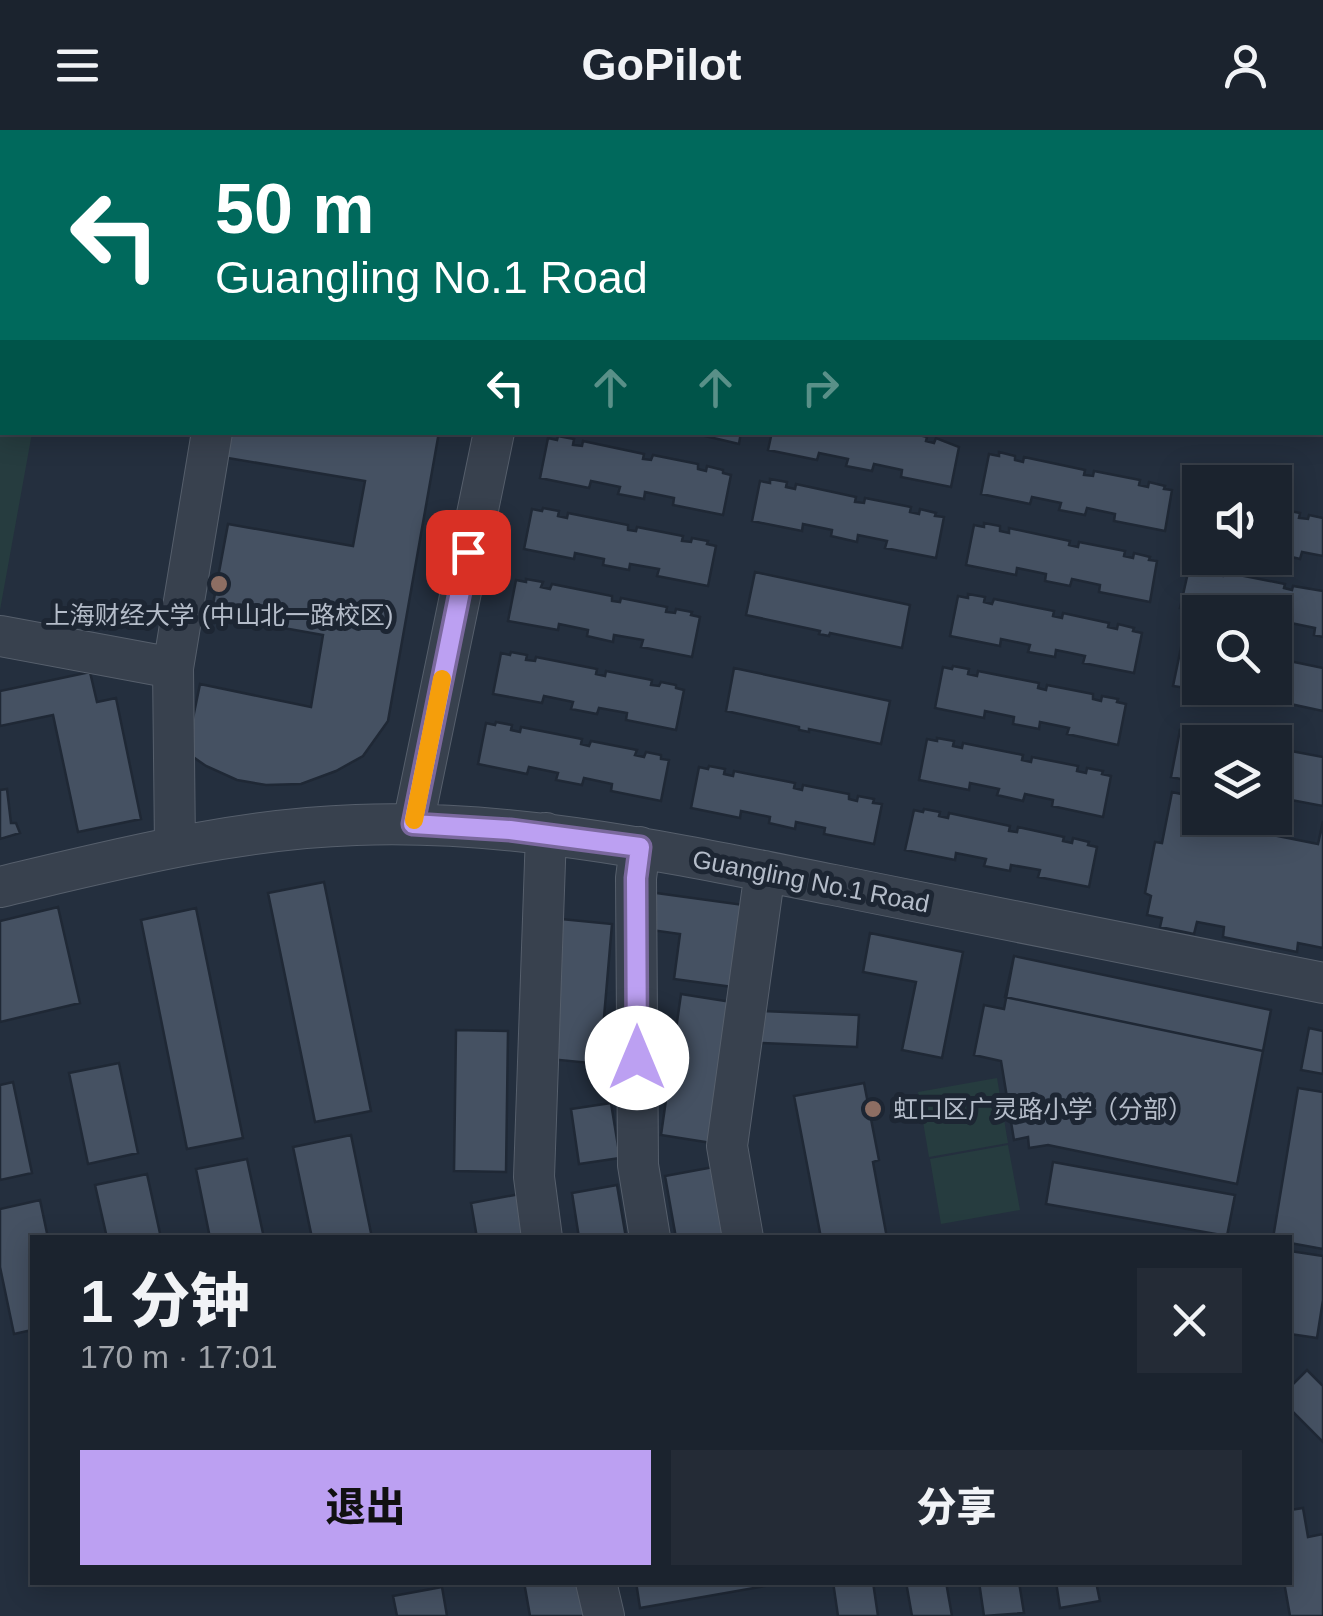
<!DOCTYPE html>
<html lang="zh">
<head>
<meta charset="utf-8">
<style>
  body { margin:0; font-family:Arial,"Noto Sans SC",sans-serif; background:#242b36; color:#f1f3f6; height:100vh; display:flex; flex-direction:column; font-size:38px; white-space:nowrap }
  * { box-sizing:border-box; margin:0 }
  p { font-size:32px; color:#a0a4aa }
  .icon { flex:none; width:55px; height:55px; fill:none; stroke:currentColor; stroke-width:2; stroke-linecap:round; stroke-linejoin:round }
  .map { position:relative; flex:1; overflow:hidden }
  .side { position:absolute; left:30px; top:1105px; width:1262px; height:350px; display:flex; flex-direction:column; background:#1b232e; border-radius:0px; box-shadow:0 5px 25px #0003,0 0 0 2px #39404a }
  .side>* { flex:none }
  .guide { position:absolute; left:0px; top:0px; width:1325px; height:305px; box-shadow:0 5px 25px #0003,0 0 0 2px #39404a; background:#00695c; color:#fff; overflow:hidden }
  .buttons { position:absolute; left:1182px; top:335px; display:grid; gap:20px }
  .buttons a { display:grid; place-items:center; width:110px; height:110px; border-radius:0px; background:#1b232e; box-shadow:0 5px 25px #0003,0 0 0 2px #39404a; font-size:50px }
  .pin { position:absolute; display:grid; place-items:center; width:85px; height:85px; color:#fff; margin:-42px; border-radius:20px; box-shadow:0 5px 15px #0006 }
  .me { position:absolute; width:110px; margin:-55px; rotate:0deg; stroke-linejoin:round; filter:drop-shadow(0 0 8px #0008) }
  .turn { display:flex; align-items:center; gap:35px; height:210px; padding:0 50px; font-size:45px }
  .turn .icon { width:130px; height:130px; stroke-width:2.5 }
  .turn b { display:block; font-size:70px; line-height:85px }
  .lanes { display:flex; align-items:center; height:95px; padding:0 50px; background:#0003; justify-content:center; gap:50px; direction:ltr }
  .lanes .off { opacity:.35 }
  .round { display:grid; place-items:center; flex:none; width:105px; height:105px; border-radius:0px; background:#242b36 }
  .head { display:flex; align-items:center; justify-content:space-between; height:170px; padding:0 50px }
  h1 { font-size:60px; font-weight:800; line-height:75px }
  .button { display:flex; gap:20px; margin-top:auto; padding:20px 50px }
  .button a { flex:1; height:115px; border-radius:0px; background:#bca0f2; color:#111; font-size:40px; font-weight:800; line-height:115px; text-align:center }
  .button a+a { background:#242b36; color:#f1f3f6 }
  header { display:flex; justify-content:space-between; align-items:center; height:130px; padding:0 50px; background:#1b232e; font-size:45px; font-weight:800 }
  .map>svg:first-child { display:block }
  .green { fill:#263c3f }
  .building { fill:#455162; stroke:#1f2835; stroke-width:2.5 }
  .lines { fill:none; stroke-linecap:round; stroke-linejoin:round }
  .minor-casing { stroke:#565f6c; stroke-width:42 }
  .major-casing { stroke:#414a57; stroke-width:52 }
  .minor { stroke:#38414e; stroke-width:40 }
  .major { stroke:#56606e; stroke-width:50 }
  .route-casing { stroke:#7a689d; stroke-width:25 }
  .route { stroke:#bca0f2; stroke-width:18 }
  .slow { stroke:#f59e0b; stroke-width:18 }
  .education-dot { fill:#8d6e63; stroke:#1d2633; stroke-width:4 }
  .labels { text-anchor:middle; stroke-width:10; stroke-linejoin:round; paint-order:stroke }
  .poi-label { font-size:25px; fill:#b4bcc9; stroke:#1d2633 }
  .street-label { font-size:25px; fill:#b4bcc9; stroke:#1d2633 }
</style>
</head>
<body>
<header><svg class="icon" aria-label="menu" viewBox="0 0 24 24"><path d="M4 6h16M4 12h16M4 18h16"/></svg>GoPilot<svg class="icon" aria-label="person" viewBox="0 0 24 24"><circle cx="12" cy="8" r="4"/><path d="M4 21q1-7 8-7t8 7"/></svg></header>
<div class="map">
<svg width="1323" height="1486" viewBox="0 0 1323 1486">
  <rect width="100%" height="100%" fill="#242f3e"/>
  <!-- green -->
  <path class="green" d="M0 159 2 302 32 303 0 480Z
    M997 948 1008 1013 929 1027 918 962Z
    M1008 1015 1020 1080 941 1094 930 1029Z"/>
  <!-- building -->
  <path class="building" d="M884 0H1021L887 2Z
    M220 302H439L388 591 363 626 336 641 301 654 266 655 237 650 206 636 186 622 200 554 311 577 323 505 211 485 228 394 353 416 365 351 216 326Z
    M688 302H741L739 314Z
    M772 302H907L927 307 926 311 934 313 936 308 959 317 951 357 901 347 902 340 874 334 872 341 846 336 848 329 819 323 817 330 768 320Z
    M558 306 574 309 573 315 582 316 583 311 644 324 643 329 651 330 653 325 698 334V339L706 341 707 336 723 340V343L731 345 723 385 673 375 674 368 645 362 644 369 618 364 620 357 591 351 589 358 540 348 548 308 557 310Z
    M999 322 1015 326V330L1023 332 1024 327 1085 340 1084 345 1093 346 1094 341 1140 350 1139 355 1148 357 1149 352 1165 356 1164 359 1172 360 1165 401 1114 391 1115 384 1087 378 1085 385 1059 380 1061 373 1032 367 1030 374 981 364 989 324 999 326Z
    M770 349 787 352 786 357 795 359 796 354 856 367 855 372 864 373 865 368 911 377 910 382 919 384 920 379 936 383 935 386 944 387 936 428 885 418 887 411 858 405 857 412 831 406 832 400 803 394 802 401 752 391 760 351 770 353Z
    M543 378 559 381 558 386 567 388 568 383 628 395V400L636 401 637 397 683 406 682 411 691 412 692 408 708 411 707 414 716 416 708 456 657 446 659 439 630 434 629 440 603 435 604 429 575 423 574 429 524 419 532 379 542 381Z
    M1275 378 1300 383 1299 388 1308 389 1309 385 1323 388V426L1302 422 1300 429 1275 423Z
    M984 393 1000 396V401L1009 403V398L1070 411 1069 415 1078 417 1079 412 1125 421 1124 426 1133 428 1134 423 1150 427 1149 430 1157 431 1150 472 1099 462 1100 455 1072 449 1070 456 1045 451 1046 444 1017 438 1016 445 966 435 974 395 984 397Z
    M1199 436 1215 440 1214 445 1223 446 1224 442 1285 454 1284 458 1292 460 1293 456 1323 461V507L1314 505 1315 498 1286 492 1285 499 1275 497V482H1201L1180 478 1189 438 1198 440Z
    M755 442 910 475 902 518 830 503 829 506 819 504 820 501 746 485Z
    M526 449 543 452 541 457 550 459 552 454 612 466V471L620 472 621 468 667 477 666 482 675 483 676 479 692 482 691 485 700 487 692 527 641 517 643 510 614 505 613 512 587 506 588 500 559 494 558 500 508 491 516 450 526 452Z
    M968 464 985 467 984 472 992 474 994 469 1054 481 1053 486 1062 488 1063 483 1109 493 1108 497 1117 499 1118 494 1134 498 1133 501 1142 503 1134 543 1083 533 1085 526 1056 520 1055 527 1028 522 1030 515 1001 509 1000 516 950 506 958 466 968 468Z
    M1183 508 1200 512V554L1187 551 1186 558 1173 556Z
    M511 522 527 525 526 530 535 531 536 527 597 539 596 544 605 546 606 541 652 550 651 555 659 556 661 552 676 555V558L684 560 676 600 626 590 627 583 599 578 597 584 571 579 573 572 544 566 542 573 493 564 501 523 510 525Z
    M1275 528 1323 538V581L1253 566 1251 573 1222 567 1224 559 1216 558H1275Z
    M953 536 969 539 968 544 977 546 978 541 1039 553 1038 558 1046 560 1047 555 1093 564V569L1101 571 1102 566 1118 569 1117 572 1126 574 1118 615 1067 604 1069 598 1040 592 1039 599 1013 594 1014 587 985 581 984 588 935 578 943 537 952 539Z
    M734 538 890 571 881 614 809 599V602L799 600V597L726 581Z
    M90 542 97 572 116 568 141 689 78 702 53 585 0 596V561Z
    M496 592 512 595 511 600 520 602 521 597 582 609 581 614 589 616 591 611 637 620 635 625 644 627 646 622 661 625V629L669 630 661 671 611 661 612 654 584 648 582 655 556 650 558 643 529 637 527 644 478 634 486 593 495 595Z
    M1180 600 1247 612H1200V653L1171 647Z
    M937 608 954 611 953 616 962 618 963 613 1023 625 1022 630 1031 632 1032 627 1078 636 1077 641 1086 643 1087 638 1103 641 1102 644 1111 646 1103 687 1052 676 1053 670 1025 664 1023 671 997 665 999 659 970 653 969 660 919 650 927 609 937 611Z
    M1275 618 1323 627V676L1275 667Z
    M709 636 725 639 724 644 733 646 734 641 795 653 794 658 802 660 803 655 849 664V669L857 671 858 666 874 669 873 673 882 674 874 714 824 704 825 698 796 692 795 699 769 693 770 687 741 681 740 688 691 678 699 637 708 639Z
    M7 659 11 693H16L20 703 0 709V660Z
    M1172 662 1200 668V688H1261L1258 702 1318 714 1323 691V818L1298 813 1297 822 1223 807 1224 797 1197 792 1194 804 1160 797 1162 788 1147 785 1151 766 1145 763 1155 712 1162 713Z
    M924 679 940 682 939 686 948 688 949 683 1010 696 1009 701 1017 702 1018 697 1064 707 1063 711 1072 713 1073 708 1089 712 1088 715 1097 717 1089 757 1038 747 1040 740 1011 735 1010 741 984 736 986 729 956 723 955 730 905 720 914 680 923 682Z
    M324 752 371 981 315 992 268 763Z
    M649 762 751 776 740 858 674 849 680 804 644 799Z
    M58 777 80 873 0 892V791Z
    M196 778 243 1008 187 1019 141 790Z
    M561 789 612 794 600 934 549 929Z
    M870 803 963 822 942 928 902 920 916 852 863 842Z
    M1014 826 1271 880 1237 1054 1048 1015 1029 1018 1028 1007 1014 1010 1001 931 974 925 984 875 1004 879Z
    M1014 826 1271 880 1263 921 1005 867Z
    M681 864 738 873 718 1014 661 1005Z
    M762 881 859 885 857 917 760 913Z
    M1309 898 1323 901V944L1301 940Z
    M456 900 508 901 506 1042 454 1041Z
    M119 933 138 1023 88 1034 69 943Z
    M13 952 32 1043 0 1050V955Z
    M864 953 879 1030 873 1032 887 1108H821L794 966Z
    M1298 958 1323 962V1119L1290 1113V1108H1273Z
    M611 973 620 1028 579 1034 571 979Z
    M351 1005 372 1108H312L293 1017Z
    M247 1029 264 1108H210L196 1039Z
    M1053 1032 1235 1065 1227 1106 1046 1074Z
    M719 1036 733 1108H676L665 1046Z
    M147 1044 161 1108H107L95 1055Z
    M617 1055 626 1108H579L572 1063Z
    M520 1064 528 1108H477L471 1073Z
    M40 1070 48 1108H32V1200L14 1204 0 1137V1079Z
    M1290 1121 1323 1126V1170L1317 1208 1290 1204Z
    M1307 1240 1323 1256V1312L1290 1279V1257Z
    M1303 1378 1308 1407 1323 1404V1486H1290L1284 1452H1290V1380Z
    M524 1452H584L590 1486H530Z
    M636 1452H788L640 1478Z
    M833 1452H873L878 1486H838Z
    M906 1452H946L952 1486H912Z
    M979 1452H1019L1024 1483 984 1486Z
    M1056 1452H1096L1100 1471 1060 1478Z
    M442 1457 447 1486H397L393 1466Z"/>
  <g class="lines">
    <!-- minor casing -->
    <g class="minor-casing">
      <path id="minor" d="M249 0 250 2
        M558 2 559 0
        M0 150H2
        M0 506 173 538 175 716
        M173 538 212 302
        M413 694 494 302
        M640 717 636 748 638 1035 650 1108
        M0 757C118 729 234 699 356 695 518 689 676 724 834 755 997 788 1160 820 1323 853
        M542 1108 534 1047 546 703
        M743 1108 727 1016 765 741
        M596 1452 604 1486"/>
    </g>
    <!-- major casing -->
    <g class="major-casing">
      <path id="major" d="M1302 0 1305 2"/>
    </g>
    <!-- minor -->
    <use href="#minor" class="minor"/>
    <!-- major -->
    <use href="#major" class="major"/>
  </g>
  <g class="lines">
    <!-- route casing -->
    <g class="route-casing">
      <path id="route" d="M468 422 413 694 510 700 640 717 636 748 637 928"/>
    </g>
    <!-- route -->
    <use href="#route" class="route"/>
    <!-- slow -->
    <path class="slow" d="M414 690 442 549"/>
  </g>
  <!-- markers -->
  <g class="education-dot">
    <circle cx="219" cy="454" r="10"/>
    <circle cx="873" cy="979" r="10"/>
  </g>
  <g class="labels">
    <!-- poi labels -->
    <g class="poi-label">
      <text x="219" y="494">上海财经大学 (中山北一路校区)</text>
      <text x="893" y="988" text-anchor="start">虹口区广灵路小学（分部）</text>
    </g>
    <!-- street labels -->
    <g class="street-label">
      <text transform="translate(811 751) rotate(11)" y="9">Guangling No.1 Road</text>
    </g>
  </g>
</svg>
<div class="buttons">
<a><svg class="icon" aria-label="sound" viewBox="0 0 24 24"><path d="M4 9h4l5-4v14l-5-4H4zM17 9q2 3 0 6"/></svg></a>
<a><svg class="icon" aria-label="search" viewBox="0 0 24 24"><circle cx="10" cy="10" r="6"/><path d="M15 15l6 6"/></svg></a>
<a><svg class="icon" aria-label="layers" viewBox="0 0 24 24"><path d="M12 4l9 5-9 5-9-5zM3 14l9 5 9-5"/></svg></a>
</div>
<div class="pin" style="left:468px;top:422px;background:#d93025"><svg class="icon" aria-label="arrive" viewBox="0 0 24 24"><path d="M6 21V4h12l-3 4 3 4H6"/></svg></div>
<svg class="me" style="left:637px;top:928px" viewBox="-20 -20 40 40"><circle r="19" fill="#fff"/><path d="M0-13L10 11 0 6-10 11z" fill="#bca0f2"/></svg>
<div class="guide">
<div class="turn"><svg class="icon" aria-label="left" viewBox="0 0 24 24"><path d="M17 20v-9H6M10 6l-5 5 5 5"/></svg><div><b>50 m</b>Guangling No.1 Road</div></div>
<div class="lanes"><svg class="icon" aria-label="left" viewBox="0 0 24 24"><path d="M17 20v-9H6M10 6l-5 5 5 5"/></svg><svg class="icon off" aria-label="ahead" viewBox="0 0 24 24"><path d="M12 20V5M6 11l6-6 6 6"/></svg><svg class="icon off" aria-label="ahead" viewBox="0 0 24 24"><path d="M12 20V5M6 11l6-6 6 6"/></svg><svg class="icon off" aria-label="right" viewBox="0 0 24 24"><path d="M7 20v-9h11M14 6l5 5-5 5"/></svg></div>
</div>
<section class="side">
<div class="head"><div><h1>1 分钟</h1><p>170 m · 17:01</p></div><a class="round"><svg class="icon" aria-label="close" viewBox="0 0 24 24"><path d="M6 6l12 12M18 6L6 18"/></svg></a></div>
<div class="button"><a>退出</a><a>分享</a></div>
</section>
</div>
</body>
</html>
